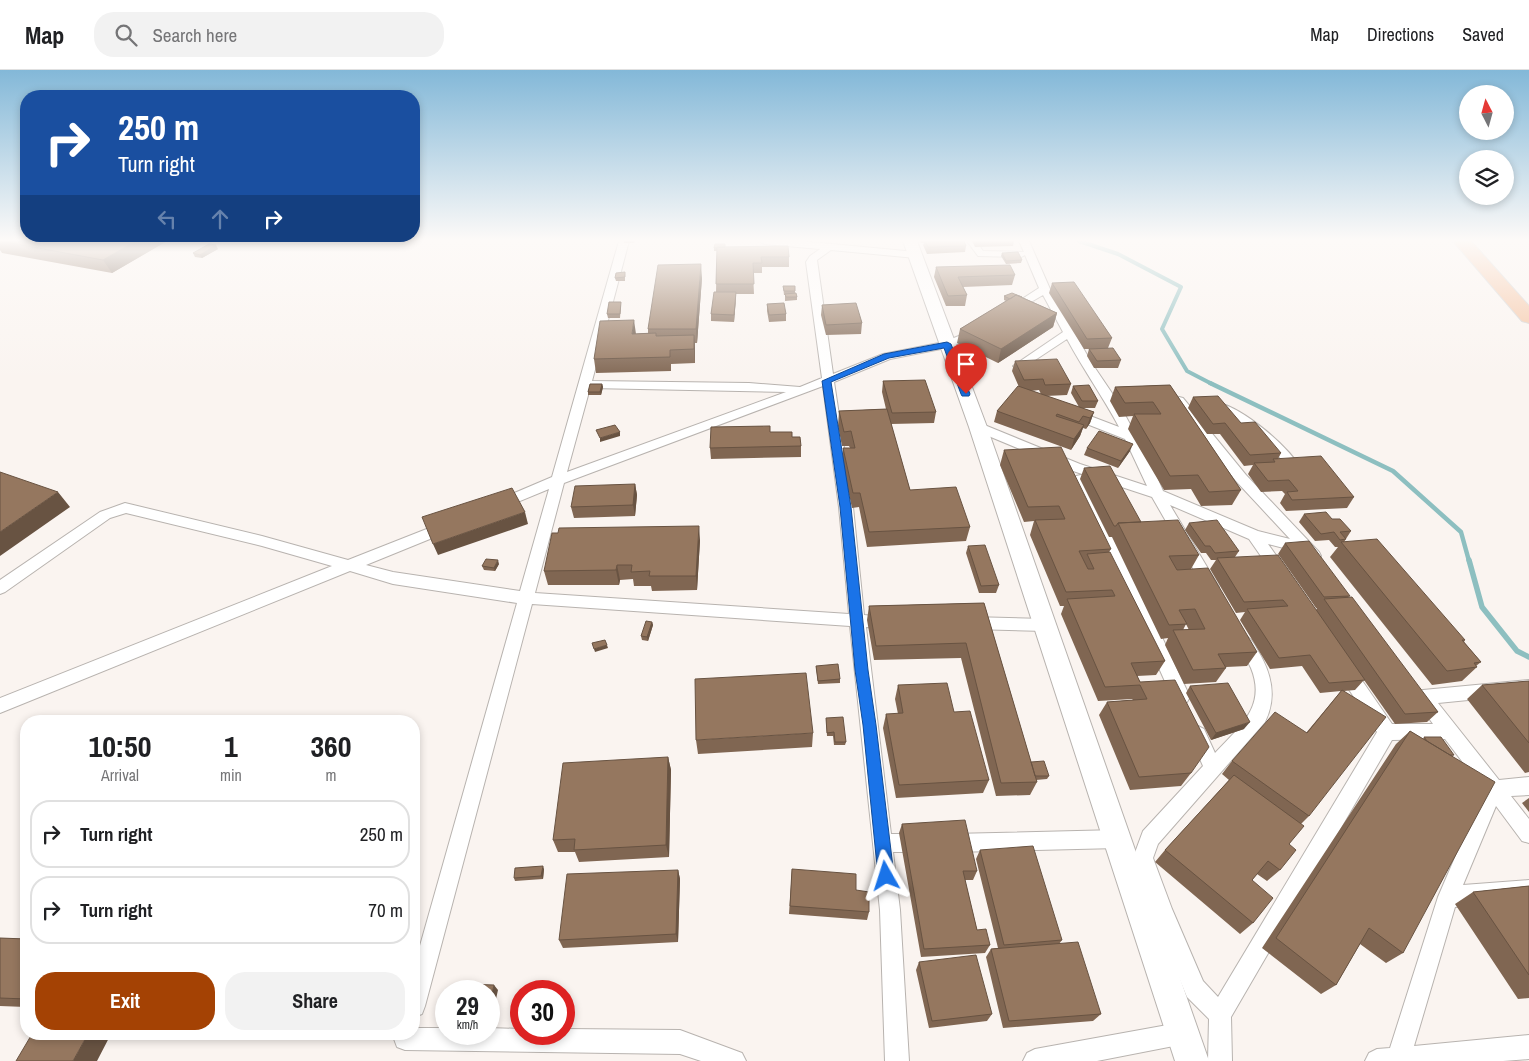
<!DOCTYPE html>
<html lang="en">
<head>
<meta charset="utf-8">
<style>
  body { margin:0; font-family:"Archivo Narrow",sans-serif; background:#f2f2f2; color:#202124; height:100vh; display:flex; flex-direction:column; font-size:19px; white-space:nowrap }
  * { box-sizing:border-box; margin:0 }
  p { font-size:16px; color:#757577 }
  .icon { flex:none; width:28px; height:28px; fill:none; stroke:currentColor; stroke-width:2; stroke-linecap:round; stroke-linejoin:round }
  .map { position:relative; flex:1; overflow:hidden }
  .side { position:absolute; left:20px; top:645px; width:400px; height:325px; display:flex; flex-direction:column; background:#fff; border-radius:20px; box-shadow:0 2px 8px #0003 }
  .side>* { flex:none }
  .hud { position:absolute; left:20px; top:20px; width:400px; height:152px; border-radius:20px; box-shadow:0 2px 8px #0003; background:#1a4fa0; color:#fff; overflow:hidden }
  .needle { width:32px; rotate:354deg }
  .buttons { position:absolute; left:1459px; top:15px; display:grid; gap:10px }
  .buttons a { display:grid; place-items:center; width:55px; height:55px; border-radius:50%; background:#fff; box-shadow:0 2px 8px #0003; font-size:25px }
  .speed { position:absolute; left:435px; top:910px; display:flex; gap:10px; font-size:25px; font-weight:700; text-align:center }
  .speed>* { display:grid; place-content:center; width:65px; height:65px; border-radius:50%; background:#fff; box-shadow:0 2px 8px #0003; line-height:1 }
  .speed small { font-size:12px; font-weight:400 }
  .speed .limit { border:8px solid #d22; background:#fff; color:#111 }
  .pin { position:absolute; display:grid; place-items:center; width:42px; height:42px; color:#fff; margin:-51px -21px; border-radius:50% 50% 50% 0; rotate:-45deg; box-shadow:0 0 5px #0007 }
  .pin .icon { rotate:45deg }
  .me { position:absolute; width:55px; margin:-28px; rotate:354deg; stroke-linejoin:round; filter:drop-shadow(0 0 4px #0008) }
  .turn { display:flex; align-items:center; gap:18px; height:105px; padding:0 15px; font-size:22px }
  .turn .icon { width:65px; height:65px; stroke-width:2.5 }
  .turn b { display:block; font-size:35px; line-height:42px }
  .lanes { display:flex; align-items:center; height:48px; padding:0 15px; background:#0003; justify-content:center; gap:25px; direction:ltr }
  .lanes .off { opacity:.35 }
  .eta { display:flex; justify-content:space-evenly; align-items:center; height:85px; text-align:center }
  .eta b { font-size:30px; font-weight:800; line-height:35px }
  .button { display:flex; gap:10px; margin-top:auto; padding:10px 15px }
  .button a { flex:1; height:58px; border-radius:20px; background:#a44204; color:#fff; font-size:20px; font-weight:800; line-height:58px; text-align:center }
  .button a+a { background:#f2f2f2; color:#202124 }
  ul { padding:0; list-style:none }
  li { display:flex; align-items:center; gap:15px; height:68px; margin:0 10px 8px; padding:0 5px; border:2px solid #e0e0e0; border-radius:20px }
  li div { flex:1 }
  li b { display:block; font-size:19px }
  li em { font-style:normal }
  header { display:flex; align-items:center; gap:30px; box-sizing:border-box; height:70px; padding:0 25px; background:#fff; border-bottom:1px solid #e0e0e0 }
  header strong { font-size:24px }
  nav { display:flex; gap:28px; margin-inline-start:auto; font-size:18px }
  .search { width:350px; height:45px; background:#f2f2f2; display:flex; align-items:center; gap:12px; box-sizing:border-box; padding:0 18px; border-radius:20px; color:#757577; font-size:19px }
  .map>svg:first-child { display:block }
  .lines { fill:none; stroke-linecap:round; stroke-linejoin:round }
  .stream-far2 { stroke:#8dbfc0; stroke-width:4 }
  .stream-far1 { stroke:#8dbfc0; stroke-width:4.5 }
  .stream { stroke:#8dbfc0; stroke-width:5.5 }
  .minor-casing { stroke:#b8b3af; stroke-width:2 }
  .secondary-casing { stroke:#b8b3af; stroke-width:2 }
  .trunk-casing { stroke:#d1d1d0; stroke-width:2 }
  .minor { fill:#fff; fill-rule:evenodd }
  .secondary { fill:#fff; fill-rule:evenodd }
  .trunk { fill:#f4c2a0; fill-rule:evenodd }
  .wall { fill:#806652; fill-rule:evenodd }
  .shaded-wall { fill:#685342 }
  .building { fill:#95775f; stroke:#685342 }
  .route { fill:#1a73e8; stroke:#114b97 }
</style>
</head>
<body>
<header>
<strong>Map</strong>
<div class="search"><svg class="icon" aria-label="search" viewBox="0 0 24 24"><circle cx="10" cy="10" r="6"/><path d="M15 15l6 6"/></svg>Search here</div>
<nav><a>Map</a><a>Directions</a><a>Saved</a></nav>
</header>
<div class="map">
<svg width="1529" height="991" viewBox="0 0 1529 991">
  <rect width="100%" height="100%" fill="#faf4f0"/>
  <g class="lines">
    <!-- stream-far2 -->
    <path class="stream-far2" d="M1079 171 1118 184 1181 217 1162 259 1187 301 1212 314"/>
    <!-- stream-far1 -->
    <path class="stream-far1" d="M1210 313 1393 401 1461 462 1469 491"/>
    <!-- stream -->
    <path class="stream" d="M1469 490 1482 537 1517 581 1529 587"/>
    <!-- minor casing -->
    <g class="minor-casing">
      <path id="minor" d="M619 171H629L592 311 749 313 800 317 822 308 806 192 810 186 820 179 764 174 760 171H800L916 182 921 185 916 188 831 180 817 190 833 304 883 284 944 272 976 259 982 262 951 277 890 289 834 312 853 437 864 545 894 548 896 552 894 556 888 558 866 557 891 764H921L928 766 931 773 928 780 921 782H893L900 840 909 991H885L880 840 850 556 532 534 425 936 422 944 414 947V897L517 533 393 514 350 501 0 643V628L332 496 262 476 126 443 110 448 5 522 0 524V510L100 442 125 433 262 466 348 490 447 451 452 452 454 456 452 460 366 495 393 502 520 521 549 419 498 440 493 438 491 435 493 432 552 407ZM823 316 839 437 849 544 535 523 564 413ZM590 318 786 322 567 402Z
        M967 171H976L983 181 1024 182 1019 171H1029L1050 219 1091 292 1118 332 1150 391 1163 421 1258 461 1290 469 1236 411 1175 334 1173 331 1179 327 1183 328 1246 405 1319 482 1321 486 1319 490 1314 491 1309 490 1303 483 1268 474 1287 501 1284 505 1279 507 1274 505 1249 469 1170 435 1219 517 1216 521 1211 523 1206 521 1152 427 1070 400 974 360 972 357 974 354H982L1080 394 1147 416 1125 369 1069 347 1067 344 1069 341H1077L1119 357C1103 327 1083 299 1067 269L1023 298 1019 299 1013 296 1063 262 1043 225 1014 242 1010 243 1005 240 1039 218 1025 185 1021 187 978 186Z
        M1217 332C1246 340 1288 376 1303 401 1299 407 1295 408 1288 406L1286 403 1289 400C1274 375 1238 351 1213 339L1211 336 1213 333Z
        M1081 405 1086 406 1088 409 1190 627 1187 632 1181 634 1175 632 1172 627 1074 409 1076 406Z
        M971 547 1045 549 1051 551 1053 555 1051 559 1045 561 971 559 965 557 963 553 965 549Z
        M1243 565C1251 567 1254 574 1258 581 1272 604 1277 628 1265 652L1158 774 1153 788 1172 839 1203 911 1218 927 1377 662 1340 606 1338 601 1340 596 1346 594 1352 596 1392 654H1433L1414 627 1417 622 1423 620 1529 610V624L1438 633 1499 710 1529 707V725L1511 726 1529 749V773L1522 771 1496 736 1463 815 1529 810V830L1455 837 1414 976 1529 965V989L1503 991H1365L1369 983 1377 979 1390 978 1438 827 1484 720 1445 669 1392 670 1231 947 1232 991H1208L1209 949 1187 927 1152 841 1133 788 1143 761 1203 696 1189 664 1192 659 1198 656 1204 659 1215 683C1239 657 1267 637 1251 598 1247 589 1240 580 1235 571L1237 566Z
        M1118 760 1125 762 1128 769 1125 776 1118 778 951 782 944 780 941 773 944 766 951 764Z
        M1184 952 1192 955 1195 963 1192 971 1184 974 1097 991H1023L1027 983 1035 979Z
        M414 956 415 958H446V964H489V958L521 959V964H564V959L680 960 742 983 746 991H701L680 984 405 980 397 977 394 969 395 964H414Z"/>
    </g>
    <!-- secondary casing -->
    <g class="secondary-casing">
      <path id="secondary" d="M903 171H917L987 357 1209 991H1175L969 357Z"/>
    </g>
    <!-- trunk casing -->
    <g class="trunk-casing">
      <path id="trunk" d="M1453 171H1471L1529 236V253L1522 251Z"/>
    </g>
    <!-- minor -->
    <use href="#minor" class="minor"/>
    <!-- secondary -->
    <use href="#secondary" class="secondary"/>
    <!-- trunk -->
    <use href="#trunk" class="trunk"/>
  </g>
  <!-- wall -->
  <path class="wall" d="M0 171H167L112 203 2 183 0 180Z
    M624 171H635L634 173H624Z
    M920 171H964L966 176 965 182 927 184 923 175 924 173H921Z
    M972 171H1014L1013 176 975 177Z
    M725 177 789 187V197H762V203H753L754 224H736L734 252 711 251V244L716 222 717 181H714V178Z
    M218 179 202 188 195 187 193 183Z
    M1002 183 1022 190 1021 193 1006 194 1001 186Z
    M936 197 1015 205 1012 215 963 217 967 225 965 236H946L934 207Z
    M625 202V211H616L615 208Z
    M702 208 697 273H695V293L671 294V301L596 303 594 289 636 264 648 263V259Z
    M1052 213 1112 268 1108 278 1121 290 1118 298H1094L1087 286 1089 279H1084L1049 223Z
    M783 216 795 221V223L797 227V230L785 231V225H784Z
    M1004 226 1022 227 1057 243 1053 257 998 293 957 273 960 259 1006 231 1004 230Z
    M767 234 786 244V251L769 252 767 241Z
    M621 235 620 248H608L607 244Z
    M822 235 862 253 861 264 826 265 821 245Z
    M1015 291 1071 314 1067 325 1046 326 1079 337 1071 323 1073 316 1098 331 1095 338H1082L1094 342 1090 353 1086 359 1083 358 1080 366 1071 380 994 352 997 341 1019 317 1012 301ZM1039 320 1041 324 1031 321Z
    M883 311 936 342 934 353 891 354 910 420 970 457 966 471 867 477 859 437 852 438 842 393 843 378H850L849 376H842L838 356 839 341 886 339 882 322Z
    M602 314 603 317 601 325H588V322Z
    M1170 315 1241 420 1232 435 1201 436 1191 419 1164 420 1128 359 1133 346 1119 347 1110 331 1115 317Z
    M1193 327 1281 383 1278 389 1354 427 1347 438 1286 441 1280 433 1285 424 1282 421 1261 422 1248 404 1253 395 1244 396 1220 364H1207L1188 338Z
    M770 362 792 367 801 376V387L711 389 710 378Z
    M1087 378 1130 381 1118 398 1084 385Z
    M1004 380 1111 479 1109 482 1165 591 1156 605 1137 606 1191 703 1181 716 1130 720 1099 645 1107 632 1133 630 1132 629 1098 631 1061 544 1064 536H1060L1030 465 1034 451 1024 452 1000 395Z
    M1084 398 1141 452 1199 485 1191 499 1257 582 1247 596 1226 597V598L1216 612 1184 614 1165 575 1168 568 1161 569 1112 467H1109L1080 409ZM1186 554 1189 560H1183Z
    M635 414 637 425 635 446 574 448 571 437Z
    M1304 444 1332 449 1351 461 1344 472 1465 570 1464 572 1481 592 1476 596 1477 597 1462 611 1432 615 1330 487 1338 477H1335L1329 470 1315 471 1299 452Z
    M1189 453 1239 481 1235 487 1316 540 1317 538H1316L1278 484 1285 473 1350 526 1348 527 1438 642 1427 652 1395 654 1364 610 1355 620 1344 621 1309 746 1301 754 1289 774 1280 800 1267 811 1257 804 1252 810 1253 853 1240 864 1155 792 1165 780 1229 710 1222 704 1232 691 1306 663 1341 621 1320 623 1302 596 1270 599 1240 550 1245 542 1236 543 1210 499 1216 490H1211L1206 483H1201L1185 460Z
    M700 470 697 520 652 521 651 516H634L633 509 620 510 619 515H548L544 501Z
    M968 476 999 515 996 523H979L966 483Z
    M499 494 495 501 484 500 482 496Z
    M984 533 1031 692 1049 706 1047 709 1036 710 1037 712 1030 725 996 726 961 588 874 590 867 550 869 536Z
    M652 552 653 555 648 571 642 570 641 566Z
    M816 596 840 609V613L818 614Z
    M1529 611V702L1525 703 1467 629 1482 615Z
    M898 615 954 642 989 710 983 723 896 728 883 658 886 644H898L895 629Z
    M1190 616 1244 659 1211 670 1186 623Z
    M826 648 846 672 845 675H834L833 666H827Z
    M1410 661 1423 669 1424 667 1454 685 1452 686 1403 883 1386 893 1360 874 1336 915 1321 924 1262 878 1396 674Z
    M813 663 812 677 698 684 696 670Z
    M668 687 671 700 669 787 579 792 575 782H558L553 770Z
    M1529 728V742L1522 733Z
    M902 754 977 801 973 810H965L977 860 990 875 985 883 921 887 899 763Z
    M980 780 1062 870 1059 874 1101 944 1093 951 1003 958 986 887 991 879 998 878 976 789Z
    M544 799 543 809 515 811 514 808Z
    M792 799 856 820 869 842 867 850 789 844Z
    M678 800 680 809 678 872 563 878 559 870Z
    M1529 816V928L1518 929 1455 834 1473 822Z
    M0 868 26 869V937L0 936Z
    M919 892 992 944 987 951 929 958 916 900Z"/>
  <!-- shaded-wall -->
  <path class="shaded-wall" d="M136 171H167L112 203 103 190Z
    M216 175 218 179 202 188 200 185Z
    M701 194 702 208 697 273 696 259Z
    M736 222V229L734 252V245Z
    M1057 243 1053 257 998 293 1001 279Z
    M634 250 636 264H632Z
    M694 265 695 279V293L694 279Z
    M602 314 603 317 601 325 600 322Z
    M1094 342 1090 353 1086 359 1090 348Z
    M1084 355 1080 366 1071 380 1074 369Z
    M620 362V366L600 372V368Z
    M1133 374 1130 381 1118 398 1121 391Z
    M635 414 637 425 635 446 633 435Z
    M58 422 70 437 0 486V462Z
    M525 442 528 454 438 485 433 474Z
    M699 456 700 470 697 520 696 506Z
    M498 490 499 494 495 501 494 498Z
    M617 495 620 510 619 515 616 500Z
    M652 552 653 555 648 571 647 567Z
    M607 575 608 578 595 582 594 579Z
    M1250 652 1244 659 1211 670 1216 663Z
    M668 687 671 700 669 787 666 775Z
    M543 796 544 799 543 809 541 806Z
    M678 800 680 809 678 872 676 864Z
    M494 915 498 920 492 947 489 943V937Z
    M88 964H111L97 991H73Z"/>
  <!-- building -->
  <path class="building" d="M0 171H136L103 190Z
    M925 171H964L966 176 928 177Z
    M209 174 216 175 200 185 193 183Z
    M715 174H725V177L714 178Z
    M788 176 789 187H761L762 193H753L754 214H716L717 177Z
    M1018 182 1022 190 1006 191 1002 183Z
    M701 194 696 259H648L658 195Z
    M1010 195 1015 205 958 207 967 225 948 226 936 197Z
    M625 202V207L615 208 616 203Z
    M1074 212 1112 268 1087 269 1052 213Z
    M783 216H795V221H784Z
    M714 222H736L734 245 711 244Z
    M796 223 797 227H786L785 224Z
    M1012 223 1022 227 1016 225 1010 229 1004 226Z
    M1016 225 1057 243 1001 279 960 259Z
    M609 232H621L620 244H607Z
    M784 233 786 244 769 245 767 234Z
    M856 233 862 253 826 255 822 235Z
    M634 250 632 264 656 263V266L694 265V279L670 280V287L594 289 600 251Z
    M1113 278 1121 290 1097 291 1089 279Z
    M1057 289 1071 314 1045 315 1043 309 1024 310 1015 291Z
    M925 310 936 342 892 343 883 311Z
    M590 314H602L600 322H588Z
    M1089 315 1098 331H1082L1073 316Z
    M1170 315 1241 420 1209 422 1198 405 1170 406 1134 344H1161L1153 332 1125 333 1115 317Z
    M1018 316 1094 342 1090 348 1083 346 1079 352 1057 344 1056 346 1084 355 1074 369 997 341Z
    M1218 326 1241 353 1255 352 1281 383 1250 385 1225 353 1213 354 1193 327Z
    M887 339 910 420 956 417 970 457 869 462 860 423H853L843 378H855L851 361 844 362 839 341Z
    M615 355 620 362 600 368 596 360Z
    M770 356V362H792V367H800L801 376 710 378 711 357Z
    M1099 361 1133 374 1121 391 1087 378Z
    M1061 377 1111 479 1079 481 1088 499H1094L1087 484 1110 482 1165 591 1131 593 1140 612 1175 610 1209 677 1191 703 1139 707 1107 632 1147 629 1140 615 1105 617 1067 529 1115 526 1112 520 1066 522 1035 450 1065 449 1059 436 1028 437 1004 380Z
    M1321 386 1354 427 1292 430 1287 422 1298 421 1289 410 1268 411 1254 393 1275 392 1273 389Z
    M1110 396 1141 452 1118 453 1116 456H1114L1084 398Z
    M0 402 58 422 0 462Z
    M635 414 633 435 571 437 575 416Z
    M512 418 525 442 433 474 422 447Z
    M1326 442 1332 449H1340L1351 461 1340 462 1346 469 1340 470 1334 462 1321 464 1304 444Z
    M1178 450 1199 485 1169 486 1177 500 1208 498 1257 582 1218 584 1226 598 1193 600 1173 560 1205 559 1195 539 1179 540 1187 554 1169 555 1118 453Z
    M1217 450 1239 481 1215 483 1210 476H1205L1189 453Z
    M699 456 696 506H649L650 501 631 502 632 495H617L616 500 544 501 552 463H558L559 458Z
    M1377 469 1465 570H1462L1481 592 1474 593 1477 597 1447 601 1341 472Z
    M1309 471 1350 526 1324 527 1285 473Z
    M985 475 999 515 981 516 968 476Z
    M1278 485 1365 610 1329 613 1310 585 1279 588 1247 539 1288 536 1283 530 1244 532 1217 488Z
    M486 489 498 490 494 498 482 496Z
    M1352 527 1438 642 1405 644 1324 529Z
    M984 533 1037 712 1001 713 966 573 876 576 869 536Z
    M646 551 652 552 647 567 641 566Z
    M605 570 607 575 594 579 592 573Z
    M838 594 840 609 818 611 816 596Z
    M806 603 813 663 696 670 695 609Z
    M1529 611V673L1482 615Z
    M947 613 954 642 970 641 989 710 899 715 886 644 903 643 898 615Z
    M1228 613 1250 652 1216 663 1190 616Z
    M1342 620 1386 647 1309 746 1232 691 1275 642 1307 663Z
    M843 647 846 672H835L834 662 827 663 826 648Z
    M1410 661 1495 712 1403 883 1369 858 1336 915 1276 868Z
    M1424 667H1441L1454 685H1450L1427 671Z
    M668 687 666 775 574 780 575 769 553 770 563 693Z
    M1044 691 1049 706H1035L1031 692Z
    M1234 705 1304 756 1289 774 1296 780 1280 800 1268 791 1252 810 1273 828 1253 853 1165 780Z
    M965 750 977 801H963L977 860 986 859 990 875 924 879 902 754Z
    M1033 776 1062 870 1004 875 980 780Z
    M543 796 541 806 514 808 515 798Z
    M792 799 856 804V820L869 822V842L790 836Z
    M678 800 676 864 559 870 567 804Z
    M1529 816V905L1473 822Z
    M0 868 26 869V929L0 928Z
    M1078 872 1101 944 1009 951 991 879Z
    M976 885 992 944 932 951 919 892Z
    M465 914 494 915 489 937V921H463Z
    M32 964H88L73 991H16Z"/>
  <!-- sky -->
  <linearGradient id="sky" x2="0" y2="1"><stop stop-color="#83b8d8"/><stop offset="0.55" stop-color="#fdfaf8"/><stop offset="1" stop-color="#fdfaf8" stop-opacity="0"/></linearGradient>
  <rect width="1529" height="310" fill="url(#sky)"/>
  <!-- route -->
  <path class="route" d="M947 272 951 274 970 324 969 326H962L961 324 944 278 889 288 831 312 851 437 868 600 876 655 894 806 891 812 886 814 881 812 878 806 863 655 855 600 840 437 822 311 884 284Z"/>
</svg>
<div class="buttons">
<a><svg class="needle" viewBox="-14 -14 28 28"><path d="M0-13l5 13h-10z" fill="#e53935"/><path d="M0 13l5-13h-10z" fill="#757577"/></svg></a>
<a><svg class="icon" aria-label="layers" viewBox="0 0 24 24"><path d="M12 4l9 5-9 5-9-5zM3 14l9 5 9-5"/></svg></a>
</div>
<div class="speed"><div>29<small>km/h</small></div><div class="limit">30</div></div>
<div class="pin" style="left:966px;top:324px;background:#d93025"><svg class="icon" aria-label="arrive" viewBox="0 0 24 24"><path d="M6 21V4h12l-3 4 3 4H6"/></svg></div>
<svg class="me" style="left:886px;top:806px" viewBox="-20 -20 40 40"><path d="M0-17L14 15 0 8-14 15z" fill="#1a73e8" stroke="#fff" stroke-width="4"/></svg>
<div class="hud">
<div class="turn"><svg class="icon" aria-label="right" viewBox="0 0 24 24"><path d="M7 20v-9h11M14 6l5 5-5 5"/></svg><div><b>250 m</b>Turn right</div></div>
<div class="lanes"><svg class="icon off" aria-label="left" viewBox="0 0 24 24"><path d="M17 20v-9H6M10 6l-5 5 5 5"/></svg><svg class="icon off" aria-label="ahead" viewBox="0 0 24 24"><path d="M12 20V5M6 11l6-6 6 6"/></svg><svg class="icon" aria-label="right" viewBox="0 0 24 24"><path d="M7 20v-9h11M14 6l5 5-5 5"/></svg></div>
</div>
<section class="side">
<div class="eta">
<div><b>10:50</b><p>Arrival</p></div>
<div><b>1</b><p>min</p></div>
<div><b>360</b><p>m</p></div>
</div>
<ul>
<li><svg class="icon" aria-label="right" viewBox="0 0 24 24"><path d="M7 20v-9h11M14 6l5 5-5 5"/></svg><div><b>Turn right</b></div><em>250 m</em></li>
<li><svg class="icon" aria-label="right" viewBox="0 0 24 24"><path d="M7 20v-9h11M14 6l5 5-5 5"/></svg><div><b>Turn right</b></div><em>70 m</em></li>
</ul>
<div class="button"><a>Exit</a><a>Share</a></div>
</section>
</div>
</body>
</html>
